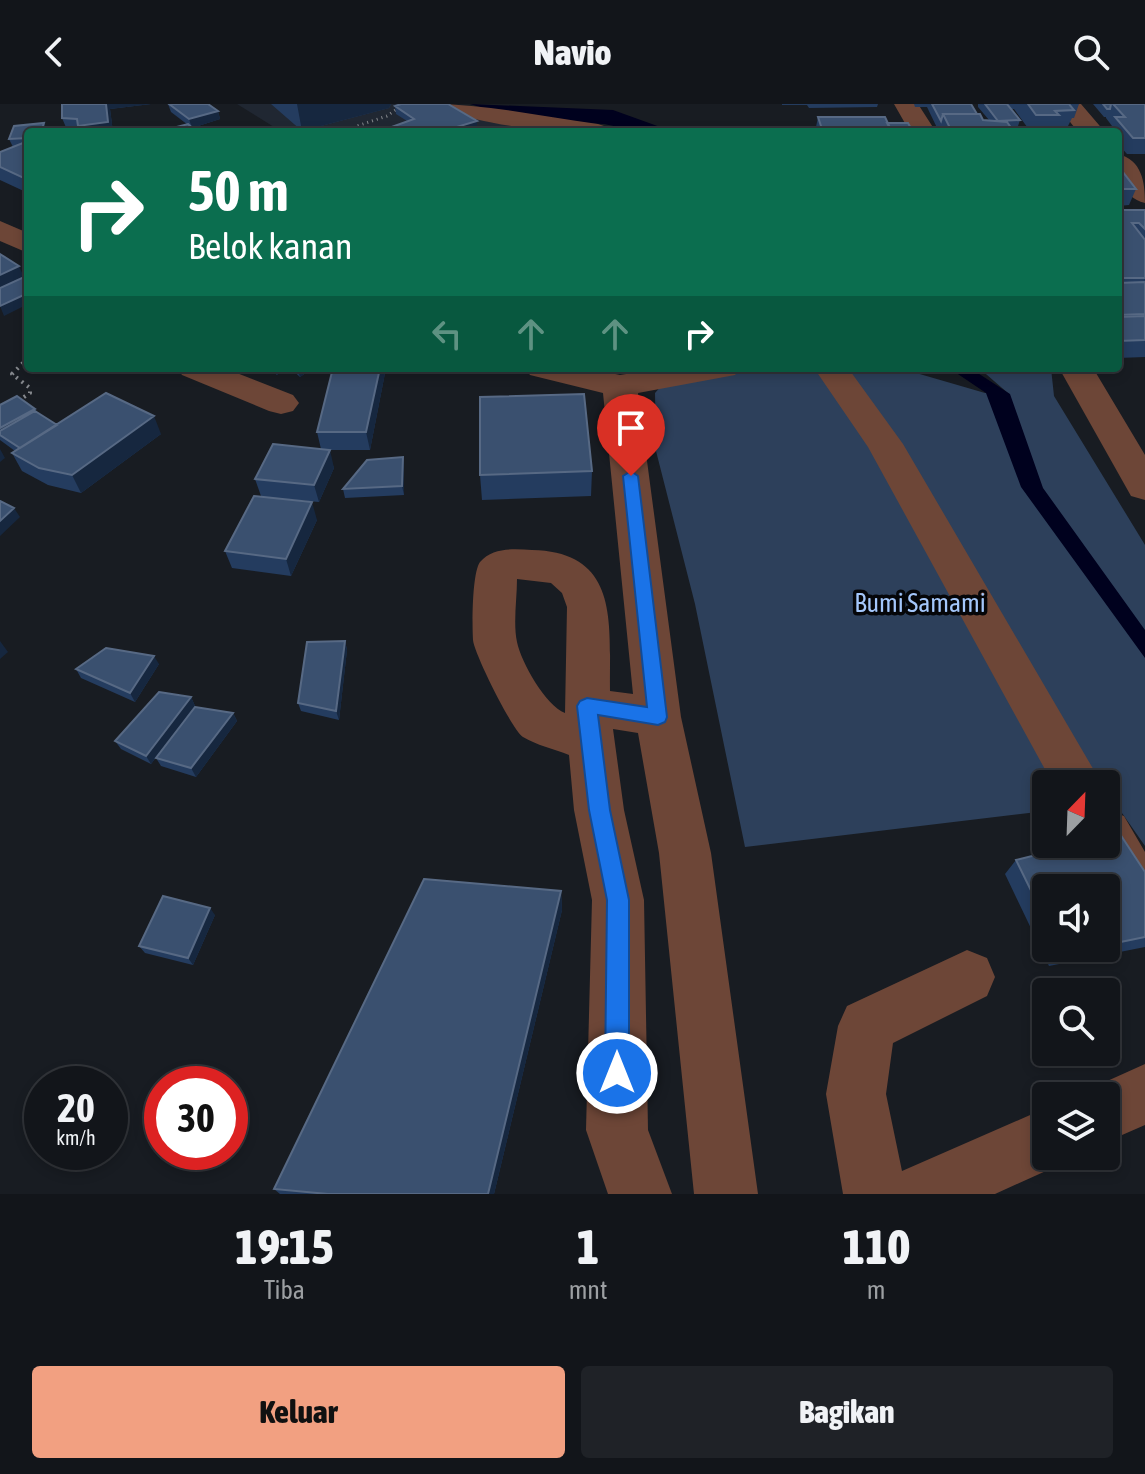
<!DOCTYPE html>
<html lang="id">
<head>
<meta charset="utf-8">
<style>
  body { margin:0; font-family:"Asap Condensed",sans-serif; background:#1f2227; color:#f1f3f6; height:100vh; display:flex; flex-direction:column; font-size:30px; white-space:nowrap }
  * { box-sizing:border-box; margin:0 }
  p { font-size:26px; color:#9c9fa2 }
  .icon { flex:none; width:44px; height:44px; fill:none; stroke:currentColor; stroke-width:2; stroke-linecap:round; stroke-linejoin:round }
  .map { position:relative; height:1090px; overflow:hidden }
  .panel { display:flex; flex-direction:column; background:#12151a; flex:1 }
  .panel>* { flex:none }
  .banner { position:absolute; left:24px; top:24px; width:1098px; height:244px; border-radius:8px; box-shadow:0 4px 12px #0003,0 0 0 2px #313439; background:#0b6e4f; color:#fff; overflow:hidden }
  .needle { width:52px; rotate:23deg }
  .tools { position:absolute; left:1032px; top:666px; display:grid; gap:16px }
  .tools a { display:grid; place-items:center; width:88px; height:88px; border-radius:8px; background:#12151a; box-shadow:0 4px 12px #0003,0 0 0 2px #313439; font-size:40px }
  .speed { position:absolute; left:24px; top:962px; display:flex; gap:16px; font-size:40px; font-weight:700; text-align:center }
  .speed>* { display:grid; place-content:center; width:104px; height:104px; border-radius:50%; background:#12151a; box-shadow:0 4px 12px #0003,0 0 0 2px #313439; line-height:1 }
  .speed small { font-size:20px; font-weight:400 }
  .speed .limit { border:12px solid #d22; background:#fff; color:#111 }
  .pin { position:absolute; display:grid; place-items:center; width:68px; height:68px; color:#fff; margin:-82px -34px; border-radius:50% 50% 50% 0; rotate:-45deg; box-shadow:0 0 8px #0007 }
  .pin .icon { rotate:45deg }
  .me { position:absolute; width:88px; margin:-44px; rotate:0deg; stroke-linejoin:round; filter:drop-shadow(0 0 6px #0008) }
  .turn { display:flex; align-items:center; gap:28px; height:168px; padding:0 32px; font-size:36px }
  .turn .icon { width:104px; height:104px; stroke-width:2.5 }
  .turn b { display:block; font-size:56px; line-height:68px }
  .lanes { display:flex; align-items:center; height:76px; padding:0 32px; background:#0003; justify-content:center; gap:40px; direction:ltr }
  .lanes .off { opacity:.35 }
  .eta { display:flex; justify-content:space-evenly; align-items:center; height:136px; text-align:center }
  .eta b { font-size:48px; font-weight:800; line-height:56px }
  .primary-button { display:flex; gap:16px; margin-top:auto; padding:16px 32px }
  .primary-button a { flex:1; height:92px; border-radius:8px; background:#f2a081; color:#111; font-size:32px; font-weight:800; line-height:92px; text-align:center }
  .primary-button a+a { background:#1f2227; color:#f1f3f6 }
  header { display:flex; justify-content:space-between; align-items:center; height:104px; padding:0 32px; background:#12151a; font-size:36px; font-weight:800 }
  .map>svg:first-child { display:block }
  .built { fill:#202732 }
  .green { fill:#2d405b }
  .water { fill:#00011e }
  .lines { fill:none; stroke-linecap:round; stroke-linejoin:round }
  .path-far1 { stroke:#85888d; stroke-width:3; stroke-dasharray:1 4; stroke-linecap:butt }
  .path { stroke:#85888d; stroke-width:4; stroke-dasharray:2 5; stroke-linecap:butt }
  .minor { fill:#6d4637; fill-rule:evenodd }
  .wall { fill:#243c5f; fill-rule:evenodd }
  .shaded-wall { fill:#16273f }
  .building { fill:#3a506f; stroke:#576984; stroke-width:2 }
  .route { fill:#1a73e8; stroke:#114b97; stroke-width:2 }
  .labels { text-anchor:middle; stroke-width:7; stroke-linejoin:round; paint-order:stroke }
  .park-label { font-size:26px; fill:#a4c7fb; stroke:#050609 }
</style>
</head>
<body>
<header><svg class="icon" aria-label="back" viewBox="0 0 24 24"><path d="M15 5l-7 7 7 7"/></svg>Navio<svg class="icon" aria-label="search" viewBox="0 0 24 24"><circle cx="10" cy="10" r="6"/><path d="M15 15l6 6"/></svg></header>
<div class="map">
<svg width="1145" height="1090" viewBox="0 0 1145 1090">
  <rect width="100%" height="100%" fill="#181c22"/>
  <!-- built -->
  <path class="built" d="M237 0H439L489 18 595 28H282Z"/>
  <!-- green -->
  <path class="green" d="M687 264H899L985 289 1009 290 979 264H1051L1054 292 1145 441V742L1115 699H1106V680H1046V707L745 743 695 500 656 347 655 289 674 268Z"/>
  <!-- water -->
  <path class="water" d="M470 0 613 6 674 28H643L604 20 551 18 503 10Z
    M949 264H970L1010 290 1043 384 1145 526V554L1021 383 986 289Z"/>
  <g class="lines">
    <!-- path-far1 -->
    <path class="path-far1" d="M364 28 357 22 387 12 404 0"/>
    <!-- path -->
    <path class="path" d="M18 297 30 289V284L12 270 28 254"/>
    <!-- minor -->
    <path class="minor" d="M433 0C488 0 543 13 598 20L607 23 611 28C543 28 502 24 436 5Z
      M894 0H918L936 28H910Z
      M1056 0H1081L1105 28H1078Z
      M1118 50C1142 56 1145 78 1145 99 1121 93 1118 71 1118 50Z
      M0 117 28 129V149L0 137Z
      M177 264H224L293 291 299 299 293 307 281 310 269 307 182 271Z
      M525 264H587L620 271 663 264H740L735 271 638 289 681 613 711 749 758 1090H694L659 749 638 629 613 625 624 706 644 796 648 1026 672 1090H608L586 1026 592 796 574 706 569 651C554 645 536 641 523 633 512 626 474 549 473 536 472 521 472 469 480 458 493 443 514 445 532 446 621 448 609 521 610 587L633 590 603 289 530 271ZM517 475 551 479 562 489 567 503 565 609C546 602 521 558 517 538 513 519 517 495 517 475Z
      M814 264H848L903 340 1102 680H1053L868 343Z
      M1059 264H1093L1145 351V396L1131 392Z
      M1106 705 1124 712 1145 748V822L1126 815 1086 740H1106Z
      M967 846 987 854 995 873 987 892 893 939 886 990 902 1067 1046 1004V1052H1070L1068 1057 995 1090H843L826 990 838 922 847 902Z
      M1145 960V1021L1106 1038V992H1082L1085 987Z"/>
  </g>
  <!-- wall -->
  <path class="wall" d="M62 0H151L110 5 113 28H68L62 14Z
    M168 0 218 7 220 15 192 24 171 8Z
    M271 0H391L389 4 302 27Z
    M782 0H878L877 3 809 4 807 1H782Z
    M914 0H971L977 10 983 16H989L978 3V0H1079L1074 14H1072L1068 22 1055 23 1053 27H1030L1014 5H1011L1020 16 1017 25H1012L1014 28H939L927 3H915Z
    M1093 0H1145V50H1127L1118 40V28H1109L1112 22 1106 14V13H1104Z
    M395 2 477 17V25L468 28H387L386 25 407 17 396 10Z
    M818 13 887 19 913 28H815Z
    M44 19 47 28H28V89L0 76V48L13 43 9 35Z
    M1118 63 1136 85 1129 101 1118 102Z
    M1118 106H1145V253L1118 254Z
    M268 264H286L277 271Z
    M290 264H313L300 273Z
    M333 264H386L370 346H327L334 364 319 398 273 394 317 416 291 472 232 464 225 447 261 392 255 375 321 345 317 328Z
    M0 301 35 305 37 308 57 321 161 330 81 389 48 381 22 367 12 349 15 347 0 336Z
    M404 362V391L345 394 343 385Z
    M592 367 591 392 482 396 480 371Z
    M345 537 347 546 339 616 301 607 298 599Z
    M159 560 135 598 81 574 76 565Z
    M191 593 195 602 151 660 121 645 115 637Z
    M233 609 237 617 196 673 161 662 156 654Z
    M1016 756 1145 768V843L1049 862 1005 770ZM1046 784H1106V844H1046Z
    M561 787 562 806 494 1090H280L274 1085Z
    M215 811 193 861 145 849 139 842Z"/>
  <!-- shaded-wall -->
  <path class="shaded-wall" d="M103 0H151L110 5 113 28H80L78 22Z
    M297 0H391L389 4 302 27Z
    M218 7 220 15 192 24 189 15Z
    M477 17V25L468 28H440Z
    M44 19 47 28H41Z
    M19 162 27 180 0 192V171Z
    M28 189V200L4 212 0 202Z
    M275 264H286L277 271Z
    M297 264H313L300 273Z
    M380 264H386L370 346 366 328Z
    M35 305 40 314 0 331V324Z
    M154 312 161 330 81 389 72 371Z
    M0 345 5 354 0 358Z
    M330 346 334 364 319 398 314 381Z
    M403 353 404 362V391L402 382Z
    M312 398 317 416 291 472 286 455Z
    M14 404 20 413 0 432V417Z
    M0 537 8 548 0 555Z
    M345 537 347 546 339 616 336 607Z
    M154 552 159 560 135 598 130 589Z
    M191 593 195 602 151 660 146 652Z
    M233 609 237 617 196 673 191 664Z
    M561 787 562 806 494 1090H488Z
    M210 804 215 811 193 861 188 854Z"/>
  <!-- building -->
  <path class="building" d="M62 0H106L108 18 78 22 77 15 62 14Z
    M169 0H208L218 7 189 15Z
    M401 0H448L477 17 440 28H391L386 25 414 15 395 2Z
    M932 0H971L977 10H943L941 17Z
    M985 0H1007L1020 16 998 17Z
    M1028 0H1069L1074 6 1055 7 1059 11H1036Z
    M1103 0H1111L1110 5H1107Z
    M1113 0H1145V34H1133L1115 13H1125Z
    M943 10H980L983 16 1007 18 1014 28H952Z
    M818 13H885L892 28H823Z
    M44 19 41 28H28V34L9 35 14 22Z
    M887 19H908L913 28H892Z
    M188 20 197 28H157Z
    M796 25 800 28H775Z
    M28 37V76L0 63V48Z
    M1118 63H1119L1136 85H1118Z
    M1118 106H1145V125L1139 119H1132L1145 136V174H1118Z
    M0 150 19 162 0 171Z
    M24 173 28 175V189L0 202V184Z
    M1145 178V210L1118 211V179Z
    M1145 212V236L1118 237V213Z
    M333 264H380L366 328H317Z
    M106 289 154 312 72 371 39 364 12 349Z
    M584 290 592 367 480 371V293Z
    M17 292 35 305 0 324V301Z
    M35 307 57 321 20 344 0 331V327Z
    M273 340 330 346 314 381 255 375Z
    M403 353 402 382 343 385 367 356Z
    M254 392 312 398 286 455 225 447Z
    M0 397 14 404 0 417Z
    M345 537 336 607 298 599 307 538Z
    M106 544 154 552 130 589 76 565Z
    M159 588 191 593 146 652 115 637Z
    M195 603 233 609 191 664 156 654Z
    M1120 730 1145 768V833L1106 841V784H1046V817L1016 756 1080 740H1106V734Z
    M424 775 561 787 488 1090H328L274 1085Z
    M163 792 210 804 188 854 139 842Z
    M1059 844H1089L1062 849Z"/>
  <!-- route -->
  <path class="route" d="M631 367 638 372 667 613 665 618 658 621 598 611 610 706 629 796V969L625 977 617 981 608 977 605 969 607 796 589 706 577 602 580 597 587 594 647 603 623 372Z"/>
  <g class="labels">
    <!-- park labels -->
    <g class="park-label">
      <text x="920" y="508">Bumi Samami</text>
    </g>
  </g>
</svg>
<div class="tools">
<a><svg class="needle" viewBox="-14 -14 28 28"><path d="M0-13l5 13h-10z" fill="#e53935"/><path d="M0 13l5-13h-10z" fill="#9c9fa2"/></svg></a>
<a><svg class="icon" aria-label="sound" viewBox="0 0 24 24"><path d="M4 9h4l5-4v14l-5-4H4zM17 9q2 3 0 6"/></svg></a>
<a><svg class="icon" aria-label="search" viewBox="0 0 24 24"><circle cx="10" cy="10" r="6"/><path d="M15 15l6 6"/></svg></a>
<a><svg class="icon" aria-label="layers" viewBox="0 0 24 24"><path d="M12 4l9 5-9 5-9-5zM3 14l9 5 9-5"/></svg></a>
</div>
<div class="speed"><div>20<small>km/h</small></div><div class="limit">30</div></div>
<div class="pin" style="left:631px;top:372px;background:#d93025"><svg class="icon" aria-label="arrive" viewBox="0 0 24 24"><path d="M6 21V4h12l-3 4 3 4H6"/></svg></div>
<svg class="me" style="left:617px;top:969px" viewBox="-20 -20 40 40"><circle r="17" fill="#1a73e8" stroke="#fff" stroke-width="3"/><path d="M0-11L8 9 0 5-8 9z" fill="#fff"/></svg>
<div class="banner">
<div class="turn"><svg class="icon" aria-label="right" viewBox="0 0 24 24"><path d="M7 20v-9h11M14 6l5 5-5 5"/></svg><div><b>50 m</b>Belok kanan</div></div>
<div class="lanes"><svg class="icon off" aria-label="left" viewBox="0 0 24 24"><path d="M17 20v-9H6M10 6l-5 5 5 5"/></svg><svg class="icon off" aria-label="ahead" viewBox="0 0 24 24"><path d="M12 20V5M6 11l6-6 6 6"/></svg><svg class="icon off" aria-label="ahead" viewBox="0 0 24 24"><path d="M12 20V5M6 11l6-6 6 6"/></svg><svg class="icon" aria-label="right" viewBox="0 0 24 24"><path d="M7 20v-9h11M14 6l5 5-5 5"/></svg></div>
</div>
</div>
<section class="panel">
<div class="eta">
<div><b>19:15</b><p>Tiba</p></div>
<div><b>1</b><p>mnt</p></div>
<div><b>110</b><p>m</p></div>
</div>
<div class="primary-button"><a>Keluar</a><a>Bagikan</a></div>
</section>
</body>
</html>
